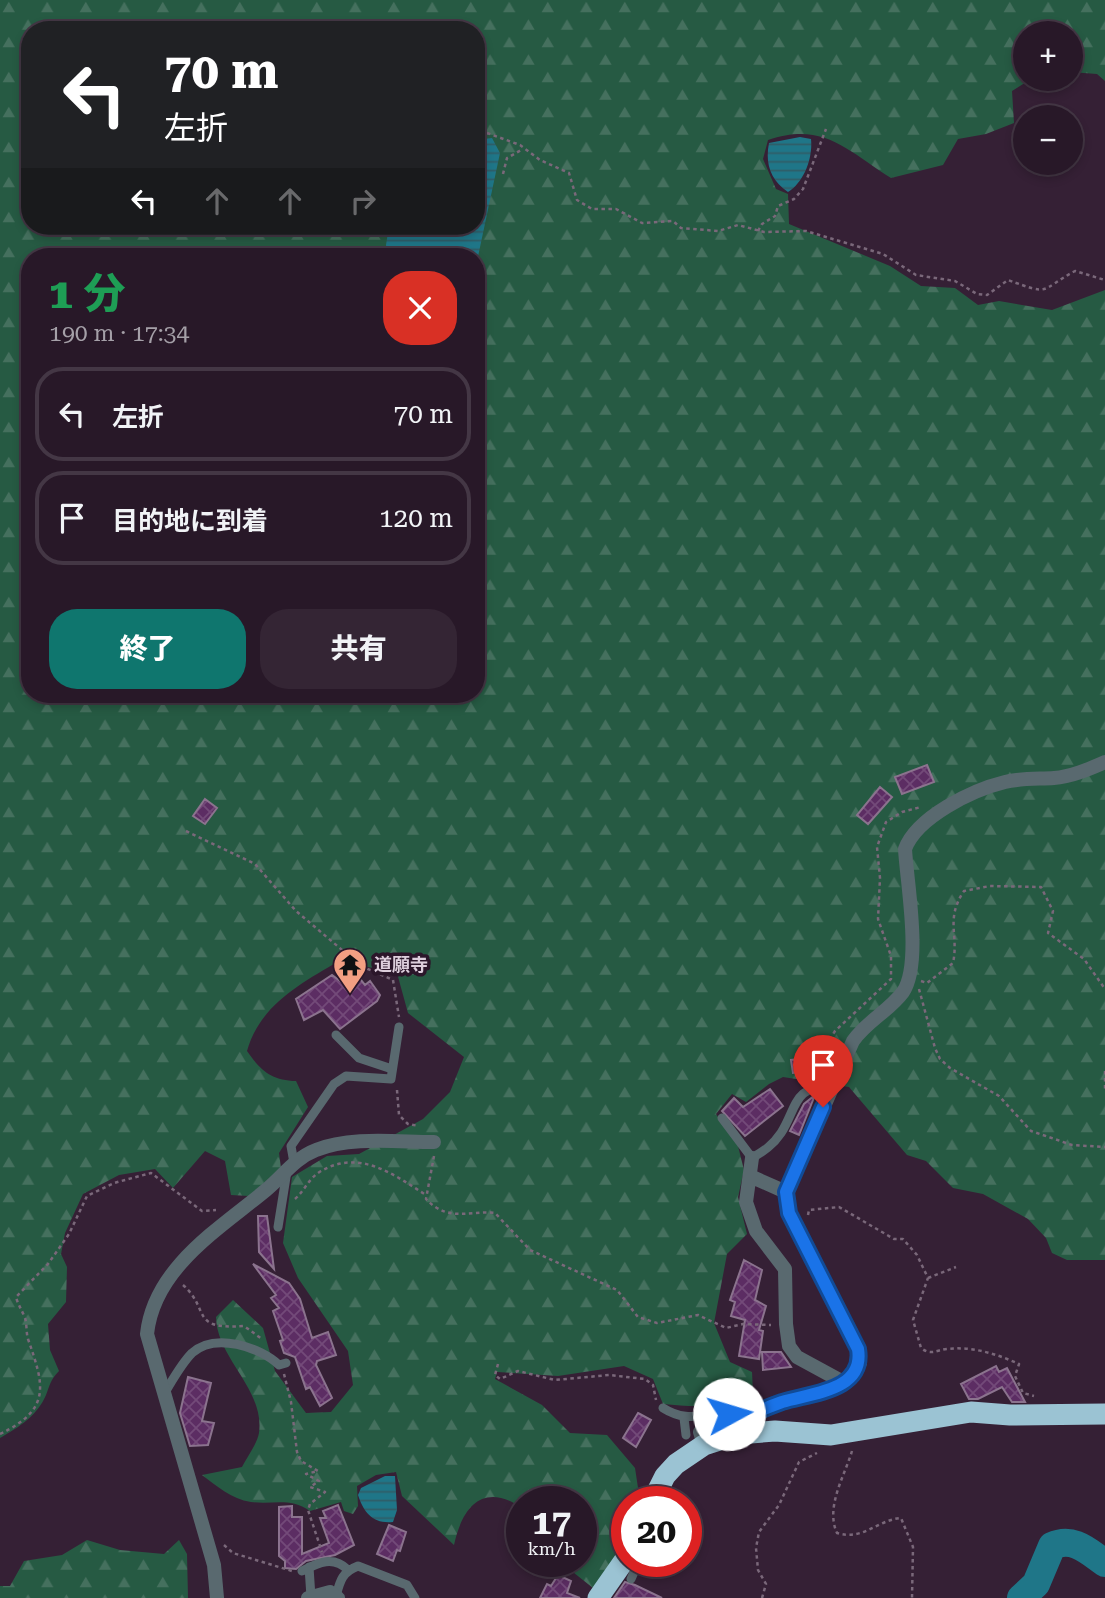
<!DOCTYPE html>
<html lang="ja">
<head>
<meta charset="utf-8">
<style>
  body { margin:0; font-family:"Roboto Serif","Noto Sans JP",serif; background:#342534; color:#f1f3f6; height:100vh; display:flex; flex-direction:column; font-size:26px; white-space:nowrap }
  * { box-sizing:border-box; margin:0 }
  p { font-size:23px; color:#a5a0a8 }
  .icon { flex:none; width:38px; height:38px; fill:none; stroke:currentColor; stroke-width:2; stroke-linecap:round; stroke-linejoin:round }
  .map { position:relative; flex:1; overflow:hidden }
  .drawer { position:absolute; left:21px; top:248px; width:464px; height:455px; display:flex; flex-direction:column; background:#281828; border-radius:28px; box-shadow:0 4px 10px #0003,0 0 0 2px #443745 }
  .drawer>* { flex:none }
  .hud { position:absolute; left:21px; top:21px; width:464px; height:214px; border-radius:28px; box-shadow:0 4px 10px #0003,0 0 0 2px #443745; background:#202124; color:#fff; overflow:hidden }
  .fabs { position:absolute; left:1013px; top:21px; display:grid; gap:14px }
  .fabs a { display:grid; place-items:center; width:70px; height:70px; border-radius:50%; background:#281828; box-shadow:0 4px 10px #0003,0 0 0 2px #443745; font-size:35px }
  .speed { position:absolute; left:506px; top:1486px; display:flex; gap:14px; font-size:35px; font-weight:700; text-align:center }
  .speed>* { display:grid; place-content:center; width:91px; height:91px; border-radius:50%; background:#281828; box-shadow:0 4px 10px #0003,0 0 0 2px #443745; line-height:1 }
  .speed small { font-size:18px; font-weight:400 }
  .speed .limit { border:10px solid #d22; background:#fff; color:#111 }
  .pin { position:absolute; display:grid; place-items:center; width:60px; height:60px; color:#fff; margin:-72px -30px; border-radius:50% 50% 50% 0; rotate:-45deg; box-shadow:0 0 7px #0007 }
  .pin .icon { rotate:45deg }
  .me { position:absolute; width:77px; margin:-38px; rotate:84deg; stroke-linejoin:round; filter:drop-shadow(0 0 5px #0008) }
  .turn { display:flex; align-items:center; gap:24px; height:147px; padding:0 28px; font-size:32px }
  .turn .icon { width:91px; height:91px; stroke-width:2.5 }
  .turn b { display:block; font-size:49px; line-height:60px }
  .lanes { display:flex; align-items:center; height:66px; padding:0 28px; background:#0003; justify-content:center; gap:35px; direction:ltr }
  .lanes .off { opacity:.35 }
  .round { display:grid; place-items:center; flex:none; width:74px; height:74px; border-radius:28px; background:#342534 }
  .headline { display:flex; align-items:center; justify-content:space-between; height:119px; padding:0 28px }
  h1 { font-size:42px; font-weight:800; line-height:52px; color:#1e9e55 }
  .button { display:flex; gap:14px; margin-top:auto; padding:14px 28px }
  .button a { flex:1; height:80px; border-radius:28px; background:#0f766e; color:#fff; font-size:28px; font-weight:800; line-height:80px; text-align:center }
  .button a+a { background:#342534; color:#f1f3f6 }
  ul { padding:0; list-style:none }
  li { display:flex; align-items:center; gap:21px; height:94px; margin:0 14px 10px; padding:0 14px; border:4px solid #443745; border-radius:28px }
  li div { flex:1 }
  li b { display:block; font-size:26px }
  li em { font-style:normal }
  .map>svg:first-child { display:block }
  .forest { fill:url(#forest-firs); fill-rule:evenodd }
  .water { fill:url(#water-rules) }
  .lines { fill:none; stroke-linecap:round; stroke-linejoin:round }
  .river { stroke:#1f7688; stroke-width:28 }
  .building { fill:url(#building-cross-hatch); stroke:#8b738e; stroke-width:2 }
  .path { stroke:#7a687a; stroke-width:2.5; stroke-dasharray:3.5 3.5; stroke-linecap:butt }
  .lane { stroke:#59696f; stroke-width:9 }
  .street { stroke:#59696f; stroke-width:14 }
  .highway { stroke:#9bc3d3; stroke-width:21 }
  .route-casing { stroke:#114b97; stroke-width:18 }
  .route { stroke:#1a73e8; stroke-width:12 }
  .labels { text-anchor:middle; stroke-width:7; stroke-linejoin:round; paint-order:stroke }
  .poi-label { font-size:18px; font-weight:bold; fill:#ddcedc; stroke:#2b162a; text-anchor:start }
</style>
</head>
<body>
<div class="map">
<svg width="1105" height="1598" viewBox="0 0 1105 1598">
  <defs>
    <pattern id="forest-firs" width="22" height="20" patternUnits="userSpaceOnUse" patternTransform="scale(1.75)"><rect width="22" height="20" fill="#265a43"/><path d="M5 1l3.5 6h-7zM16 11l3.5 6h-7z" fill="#45705e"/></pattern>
    <pattern id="water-rules" width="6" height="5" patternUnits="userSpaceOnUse" patternTransform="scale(1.75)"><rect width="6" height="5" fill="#1f7688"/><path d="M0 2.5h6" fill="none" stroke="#2f5d68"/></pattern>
    <pattern id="building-cross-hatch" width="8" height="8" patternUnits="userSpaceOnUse" patternTransform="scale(1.75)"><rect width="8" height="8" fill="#5c2d63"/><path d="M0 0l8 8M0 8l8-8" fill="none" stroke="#734a79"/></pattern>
  </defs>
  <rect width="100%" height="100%" fill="#352035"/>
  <!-- forest -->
  <path class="forest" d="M0 0H1105V81L1097 74 1071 72V33H1026V79H1031L1012 91 1014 123 986 134 958 139 943 165 891 178C847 150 823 121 768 140L763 159 776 189 788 194 789 224 890 266 921 286 955 288 978 305 999 301 1052 310 1105 290V1260H1067L1052 1253 1046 1238 1028 1219 983 1194 953 1188 926 1161 907 1155 849 1087 783 1077 769 1084 746 1102 732 1094 716 1114 738 1146 744 1170 738 1197 747 1234 727 1254 714 1323 730 1362 752 1372 753 1393C723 1409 696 1407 663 1404L653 1379 624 1366 558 1376 497 1372 495 1379 542 1405 570 1433 607 1435 635 1468 640 1501 626 1502V1541L593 1588 559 1561H581V1502H522L521 1507C482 1482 462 1508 454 1545L402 1496 396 1472 376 1475 357 1486 358 1506 353 1514 344 1511 341 1502 310 1511C290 1497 273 1505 251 1502 231 1499 217 1486 202 1475L242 1467C247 1457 257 1444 259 1433 265 1389 217 1359 216 1317L233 1300 263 1328 275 1371 306 1413 331 1412 353 1385 348 1351 298 1278 283 1243 292 1177 327 1156 359 1154 423 1119 450 1092 464 1057 408 1013 397 973 339 961C300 984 260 1005 247 1051 261 1071 271 1080 296 1081L308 1107 279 1153 281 1168 249 1196 231 1195 225 1161 205 1151 173 1188 155 1169 119 1175 83 1194 65 1233 61 1254 67 1267 66 1302 48 1324 50 1350 59 1371C50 1380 50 1385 46 1395 37 1416 19 1427 0 1438ZM30 30H476V226H30ZM30 257H476V695H30Z
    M87 1540 120 1550 164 1554 179 1540 187 1554 188 1598H0V1586H10L24 1561 62 1555Z"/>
  <!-- water -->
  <path class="water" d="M800 137 811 139C813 158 804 182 788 192 770 180 765 163 769 143Z
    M492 138 500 153 476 266V257H389L386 245 389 226H476V140Z
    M385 1476H395L397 1510 393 1522C373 1524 364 1513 358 1495L361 1488Z"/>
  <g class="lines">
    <!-- river -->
    <path class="river" d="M1021 1598 1036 1584 1052 1546C1073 1536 1088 1551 1105 1563"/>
  </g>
  <!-- building -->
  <path class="building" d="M927 765 934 782 902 794 895 777Z
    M880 787 892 797 868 824 857 815Z
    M205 799 217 808 205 824 193 816Z
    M356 974 365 985 370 981 380 995 377 1001 340 1029 323 1010 304 1020 296 999 332 975 344 984Z
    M810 1058 811 1071 793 1073 791 1060Z
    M770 1089 783 1106 745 1136 722 1111 734 1098 743 1107Z
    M815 1095 799 1135 790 1131 804 1104Z
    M258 1216H267L274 1269 259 1252Z
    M744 1260 762 1270 755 1300 766 1306 759 1330 763 1331 759 1359 739 1356 745 1320 731 1316 735 1302 730 1300Z
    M253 1264 289 1283 300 1299 312 1338 328 1332 336 1355 317 1361 316 1365 332 1398 320 1406 310 1387 306 1389 295 1357 284 1353 280 1341 283 1340 273 1311 279 1308 271 1298 276 1295Z
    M762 1352H781L791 1367 763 1370Z
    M996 1366 999 1372 1007 1368 1025 1402H1012L1002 1387 978 1399H969L961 1384Z
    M188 1377 211 1383 202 1421 214 1423 208 1445 190 1446 180 1413Z
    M638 1413 651 1420 636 1447 623 1438Z
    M338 1505 354 1545 335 1555 306 1561 296 1569 285 1568V1561L279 1556V1507L292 1506V1517H302V1554L329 1543 320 1518H326L323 1511Z
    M389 1525 406 1532 400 1551 397 1550 393 1561 377 1554Z
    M558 1575 571 1581 567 1593 580 1598H540L547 1584 551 1586Z
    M625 1582 635 1585 662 1598H614Z"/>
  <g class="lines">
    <!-- path -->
    <path class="path" d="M487 133 520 145 540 160 569 173 577 200 592 209H616L642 223 673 221 681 228 718 231 738 225 764 232 806 231 883 254 916 275 955 281 977 294 987 295 1008 280C1052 296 1038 291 1075 271L1105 280
      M503 174 507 158 523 149
      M758 231 762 224 775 216 778 206 794 199 803 189 826 129
      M186 831 255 864 296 911 361 966 393 980 399 1017
      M921 981 927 983 953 963C959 935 945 919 964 891L990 886 1041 887 1053 911 1048 933 1084 959 1105 989
      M919 989 935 1048 940 1059 950 1068 999 1096 1031 1131 1072 1145 1105 1147
      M828 1060V1042L835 1031 891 979V956L878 919 880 878 877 847 886 822 902 812 921 807
      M1105 1071V1089
      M397 1090 399 1115 408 1124 419 1126
      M434 1156 426 1199C449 1223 469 1210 495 1213L530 1250 617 1290 638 1317 657 1323 698 1315 726 1328 743 1324 771 1325
      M295 1199C305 1190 309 1178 321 1171 360 1149 393 1174 426 1195
      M808 1215 809 1210 839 1207 894 1239H903L917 1255 928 1278 913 1320 921 1348C931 1356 936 1350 947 1349 972 1346 997 1354 1019 1364L1015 1376 1023 1393 1034 1396
      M928 1278 956 1267
      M183 1285C211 1310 189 1330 244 1326L262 1339
      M498 1364 495 1375 500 1379 518 1371 555 1380 609 1375 645 1379 653 1385 656 1400
      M284 1374 291 1402 297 1452 301 1461 318 1471 306 1474 319 1481 310 1487 325 1492 310 1504 308 1510 322 1552
      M0 1434C52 1409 44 1385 28 1339 26 1332 27 1324 25 1318 22 1310 18 1305 16 1297L48 1264 69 1234 87 1196 114 1183 151 1173 202 1211 216 1210
      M852 1451C845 1475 825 1507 837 1533 863 1541 877 1520 901 1518L913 1547 912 1598
      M224 1545 233 1553 292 1571
      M762 1598 766 1584 758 1570 756 1548 759 1532 779 1505 799 1462 817 1453"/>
    <!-- lane -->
    <path class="lane" d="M336 1035 359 1058 392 1069
      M722 1118 752 1158C764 1151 773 1145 781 1133 797 1108 793 1085 832 1086
      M294 1163 291 1146 334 1084 346 1076 391 1079 399 1027
      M278 1227 287 1171
      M164 1394C172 1381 181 1364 192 1353 215 1332 260 1347 279 1365L286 1363
      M663 1408C693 1427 710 1407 739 1418
      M684 1418 686 1435
      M309 1567 311 1597
      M302 1571C318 1563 333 1555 348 1570
      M631 1579 639 1561
      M336 1596C340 1581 342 1572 358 1566L407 1585 415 1598"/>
    <!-- street -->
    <path class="street" d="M752 1158 746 1202 756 1231 785 1269 786 1324 789 1346 797 1357 843 1382
      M750 1176 786 1192
      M704 1445 700 1432 782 1402 828 1391 851 1378 860 1363 858 1349 789 1213 786 1192 853 1041C867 1021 889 1011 903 992 922 964 907 884 905 849 917 817 972 790 1005 782 1021 778 1037 779 1054 778 1071 777 1089 769 1105 762
      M217 1598 214 1565 147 1334C154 1268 219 1229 266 1190 283 1176 295 1158 316 1150 350 1136 397 1142 434 1142
      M308 1598 330 1592 338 1598"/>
    <!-- highway -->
    <path class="highway" d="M652 1502 665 1476 676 1464 704 1445 738 1434 775 1431 831 1435 971 1412 1010 1415 1105 1414
      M598 1598 626 1558"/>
  </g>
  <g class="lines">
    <!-- route casing -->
    <g class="route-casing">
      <path id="route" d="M729 1414 741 1419C754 1413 768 1407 782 1402 811 1393 865 1391 858 1349L789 1213 786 1192 823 1107"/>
    </g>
    <!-- route -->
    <use href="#route" class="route"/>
  </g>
  <!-- icons -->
  <defs>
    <g id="temple-pin" transform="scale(1.75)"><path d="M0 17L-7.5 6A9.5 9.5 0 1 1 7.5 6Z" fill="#f39f82" stroke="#2b162a"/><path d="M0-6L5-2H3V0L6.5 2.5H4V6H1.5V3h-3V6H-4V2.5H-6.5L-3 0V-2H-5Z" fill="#111"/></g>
  </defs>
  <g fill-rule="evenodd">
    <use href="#temple-pin" x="350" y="965"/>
  </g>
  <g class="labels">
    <!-- poi labels -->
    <g class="poi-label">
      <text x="374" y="971">道願寺</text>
    </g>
  </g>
</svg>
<div class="fabs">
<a>+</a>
<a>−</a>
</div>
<div class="speed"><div>17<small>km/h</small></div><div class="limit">20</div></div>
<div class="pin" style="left:823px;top:1107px;background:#d93025"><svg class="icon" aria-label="arrive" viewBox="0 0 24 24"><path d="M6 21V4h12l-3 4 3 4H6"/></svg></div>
<svg class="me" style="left:729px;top:1414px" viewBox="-20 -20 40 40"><circle r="19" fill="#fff"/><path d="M0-13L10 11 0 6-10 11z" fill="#1a73e8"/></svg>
<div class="hud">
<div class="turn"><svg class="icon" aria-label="left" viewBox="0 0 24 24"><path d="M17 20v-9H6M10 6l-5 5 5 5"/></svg><div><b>70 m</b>左折</div></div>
<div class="lanes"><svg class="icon" aria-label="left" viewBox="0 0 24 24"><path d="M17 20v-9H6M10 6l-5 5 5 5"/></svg><svg class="icon off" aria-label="ahead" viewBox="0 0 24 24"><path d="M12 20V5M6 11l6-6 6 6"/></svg><svg class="icon off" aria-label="ahead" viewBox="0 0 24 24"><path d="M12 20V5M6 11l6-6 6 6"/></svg><svg class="icon off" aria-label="right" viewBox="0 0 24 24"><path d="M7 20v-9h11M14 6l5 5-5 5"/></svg></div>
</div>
<section class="drawer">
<div class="headline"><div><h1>1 分</h1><p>190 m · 17:34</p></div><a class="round" style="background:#d93025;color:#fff"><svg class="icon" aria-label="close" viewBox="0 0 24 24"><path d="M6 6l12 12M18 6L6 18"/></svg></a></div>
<ul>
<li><svg class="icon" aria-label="left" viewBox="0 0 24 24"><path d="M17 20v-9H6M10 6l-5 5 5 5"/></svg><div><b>左折</b></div><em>70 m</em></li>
<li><svg class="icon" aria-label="arrive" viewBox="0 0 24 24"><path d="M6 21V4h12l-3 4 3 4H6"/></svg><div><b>目的地に到着</b></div><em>120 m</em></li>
</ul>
<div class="button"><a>終了</a><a>共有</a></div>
</section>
</div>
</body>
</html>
